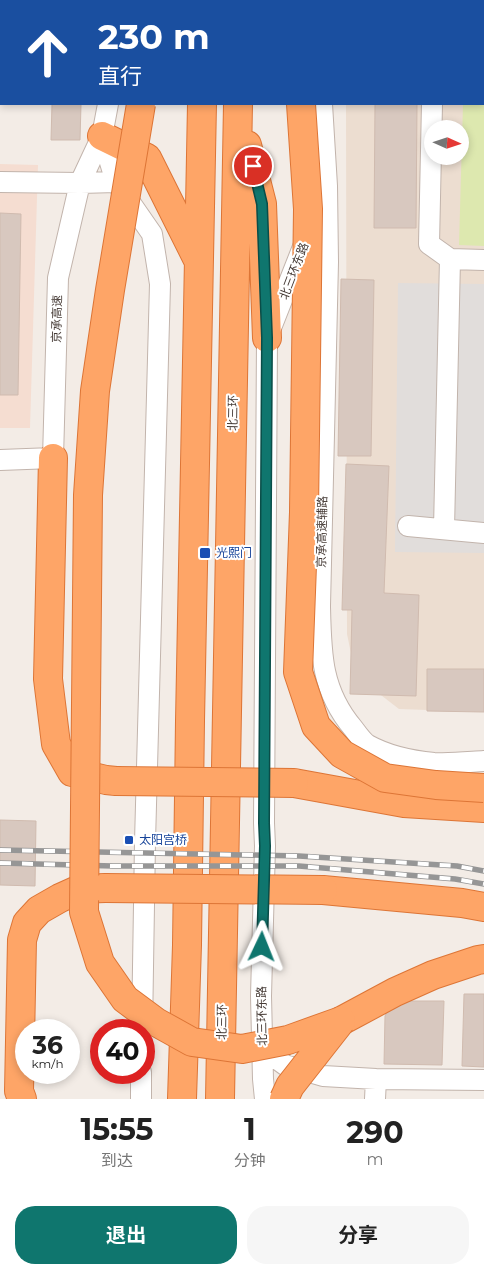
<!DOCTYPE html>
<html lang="zh">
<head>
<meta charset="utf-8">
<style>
  body { margin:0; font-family:Montserrat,"Noto Sans SC",sans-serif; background:#f6f6f6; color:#222; height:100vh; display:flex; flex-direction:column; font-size:19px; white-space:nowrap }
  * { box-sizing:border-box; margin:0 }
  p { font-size:16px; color:#767676 }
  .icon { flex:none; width:28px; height:28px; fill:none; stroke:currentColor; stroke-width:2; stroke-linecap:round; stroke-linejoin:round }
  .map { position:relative; height:1099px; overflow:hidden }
  .drawer { display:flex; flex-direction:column; background:#fff; flex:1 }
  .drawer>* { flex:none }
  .guide { position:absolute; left:0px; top:0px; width:485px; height:105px; box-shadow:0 2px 8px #0003; background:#1a4fa0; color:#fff; overflow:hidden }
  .needle { width:32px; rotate:93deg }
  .tools { position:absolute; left:424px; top:120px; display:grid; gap:10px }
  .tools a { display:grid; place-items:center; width:45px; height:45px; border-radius:50%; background:#fff; box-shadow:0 2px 8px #0003; font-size:25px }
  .speed { position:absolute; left:15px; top:1019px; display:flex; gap:10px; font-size:25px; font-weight:700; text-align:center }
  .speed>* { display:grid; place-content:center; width:65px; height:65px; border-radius:50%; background:#fff; box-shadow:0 2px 8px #0003; line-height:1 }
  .speed small { font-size:12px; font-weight:400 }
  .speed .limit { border:8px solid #d22; background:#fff; color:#111 }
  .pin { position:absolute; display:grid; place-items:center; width:42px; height:42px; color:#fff; margin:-21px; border:2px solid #fff; border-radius:50%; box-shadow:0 1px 5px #0007 }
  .me { position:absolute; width:55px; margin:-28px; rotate:2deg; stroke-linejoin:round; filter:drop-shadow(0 0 4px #0008) }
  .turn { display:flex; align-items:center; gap:18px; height:105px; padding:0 15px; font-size:22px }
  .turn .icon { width:65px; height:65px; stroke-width:2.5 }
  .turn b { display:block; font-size:35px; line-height:42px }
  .eta { display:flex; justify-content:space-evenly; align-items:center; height:85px; text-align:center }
  .eta b { font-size:30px; font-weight:700; line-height:35px }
  .cta { display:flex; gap:10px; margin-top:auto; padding:10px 15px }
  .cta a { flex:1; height:58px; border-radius:20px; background:#0f766e; color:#fff; font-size:20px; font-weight:700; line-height:58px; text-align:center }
  .cta a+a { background:#f6f6f6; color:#222 }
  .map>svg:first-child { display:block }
  .commercial { fill:#f5ddd1 }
  .education { fill:#ecddd0; fill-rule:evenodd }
  .green { fill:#dde8af }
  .parking { fill:#e1dddb }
  .building { fill:#d8c8bf; stroke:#d0bbaf }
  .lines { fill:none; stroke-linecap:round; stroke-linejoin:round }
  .minor-casing { stroke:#c2b4ac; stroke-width:22 }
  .highway-casing { stroke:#dd7536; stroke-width:30 }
  .minor { stroke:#fff; stroke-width:20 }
  .highway { stroke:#fea567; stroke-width:28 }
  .rail-casing { stroke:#969696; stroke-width:5.5 }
  .rail { stroke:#fff; stroke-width:4; stroke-dasharray:11; stroke-linecap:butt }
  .highway-bridge-casing { stroke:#dd7536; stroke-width:30; stroke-linecap:butt }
  .highway-bridge { stroke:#fea567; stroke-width:28 }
  .route-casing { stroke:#0a4d48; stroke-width:12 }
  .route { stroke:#0f766e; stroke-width:9 }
  .transit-dot { fill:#1a4fb4; stroke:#fff; stroke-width:2 }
  .labels { text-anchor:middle; stroke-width:4; stroke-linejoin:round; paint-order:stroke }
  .street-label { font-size:12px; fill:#463b36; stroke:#fff }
  .transit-label { font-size:12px; fill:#164399; stroke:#fff; text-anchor:start }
</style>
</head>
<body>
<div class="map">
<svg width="484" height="1099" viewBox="0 0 484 1099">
  <rect width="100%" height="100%" fill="#f3ece6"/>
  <!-- commercial -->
  <path class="commercial" d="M0 164 38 165 30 428H0Z"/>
  <!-- education -->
  <path class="education" d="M345 0H484V712L399 709 368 685 354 668 347 634 346 104H484V1H345ZM432 129H460V156H432Z"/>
  <!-- green -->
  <path class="green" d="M484 76V246L459 245 463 104H484Z"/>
  <!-- parking -->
  <path class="parking" d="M398 283 484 284V553L395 552Z"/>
  <!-- building -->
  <path class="building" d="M52 104H81L80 140H51Z
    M375 104H417L416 228H374Z
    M0 213 21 214 18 395H0Z
    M341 279 374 280 371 456H338Z
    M346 464 389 466 384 593 419 595 416 696 350 694 352 610H342Z
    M427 669H484V712L427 711Z
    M0 820 36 821 35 886 0 885Z
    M464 994H484V1067L462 1066Z
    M400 1001H444L442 1065 384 1064 385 1016 390 1006Z"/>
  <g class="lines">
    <!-- minor casing -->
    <g class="minor-casing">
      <path id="minor" d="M315 0 316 1
        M127 1V0
        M434 1V0
        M108 104 102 136 116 182 152 234 160 284 145 842 142 1030
        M322 104 327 186 328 262 320 606C321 653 321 690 353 728 357 733 362 741 368 745 388 756 412 761 434 763 450 764 468 762 484 761
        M432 104 429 244 450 259
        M0 182 80 183 116 182
        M0 460 53 458 58 278 80 183 102 136
        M408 526 484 533
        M444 529 450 259 484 260
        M274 1057 285 1065 323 1076 376 1079 484 1080
        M141 1099V1072
        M265 1099 263 1079 261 996 265 846 264 823 267 338 327 186
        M375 1099 376 1079"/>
    </g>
    <!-- highway casing -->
    <g class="highway-casing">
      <path id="highway" d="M294 0V1
        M154 1 155 0
        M204 1V0
        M241 1V0
        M102 136 147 158 197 258
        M247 145 262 204 267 338
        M53 458 48 679 56 744 72 772 106 780 116 781
        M294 783 404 803 484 808
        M323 890 462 903 484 907
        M341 1021 395 992 433 975 478 960 484 959
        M22 1099 19 1091 22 940 27 923 39 910 60 898 80 889 105 888
        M182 1099 187 945 190 721 202 104
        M220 1099 238 104"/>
    </g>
    <!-- minor -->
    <use href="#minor" class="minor"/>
    <!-- highway -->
    <use href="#highway" class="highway"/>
    <!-- rail casing -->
    <g class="rail-casing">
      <path id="rail" d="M0 850 299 856 457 866 484 871
        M0 863 113 866H299L455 879 484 884"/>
    </g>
    <!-- rail -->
    <use href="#rail" class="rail"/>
    <!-- highway-bridge casing -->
    <g class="highway-bridge-casing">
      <path id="highway-bridge" d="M141 104 110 290 95 391 88 495 84 912 100 963 125 999 156 1022 192 1042 242 1049 288 1040 341 1021
        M301 104 308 209 304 512 298 672 316 726 342 754 385 778 436 785 484 788
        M116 781 294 783
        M105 888 323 890
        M284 1099 290 1086 341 1021"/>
    </g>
    <!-- highway-bridge -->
    <use href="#highway-bridge" class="highway-bridge"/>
  </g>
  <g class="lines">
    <!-- route casing -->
    <g class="route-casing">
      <path id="route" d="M253 166 262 204 267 338 264 823 265 846 262 947"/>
    </g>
    <!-- route -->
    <use href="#route" class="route"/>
  </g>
  <!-- markers -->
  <g class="transit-dot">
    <rect x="199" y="547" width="12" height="12" rx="2.5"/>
    <rect x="124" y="835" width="10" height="10" rx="2.5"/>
  </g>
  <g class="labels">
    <!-- street labels -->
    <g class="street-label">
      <text transform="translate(294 271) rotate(-69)" y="4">北三环东路</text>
      <text transform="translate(57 319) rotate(-89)" y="4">京承高速</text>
      <text transform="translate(233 413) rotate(-89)" y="4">北三环</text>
      <text transform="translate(322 532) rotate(-89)" y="4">京承高速辅路</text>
      <text transform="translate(262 1016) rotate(-91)" y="4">北三环东路</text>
      <text transform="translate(222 1022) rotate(-89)" y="4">北三环</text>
    </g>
    <!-- transit labels -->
    <g class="transit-label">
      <text x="216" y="557">光熙门</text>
      <text x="139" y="844">太阳宫桥</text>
    </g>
  </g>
</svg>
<div class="tools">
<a><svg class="needle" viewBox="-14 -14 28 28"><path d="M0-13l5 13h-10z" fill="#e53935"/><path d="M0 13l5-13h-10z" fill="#767676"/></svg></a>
</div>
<div class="speed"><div>36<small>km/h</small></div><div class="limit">40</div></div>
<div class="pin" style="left:253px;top:166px;background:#d93025"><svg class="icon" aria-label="arrive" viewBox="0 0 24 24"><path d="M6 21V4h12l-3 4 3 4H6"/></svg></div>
<svg class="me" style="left:262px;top:947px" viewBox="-20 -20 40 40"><path d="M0-17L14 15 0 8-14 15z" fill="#0f766e" stroke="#fff" stroke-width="4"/></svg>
<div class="guide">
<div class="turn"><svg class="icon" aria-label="ahead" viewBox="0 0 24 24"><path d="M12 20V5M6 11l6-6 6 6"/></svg><div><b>230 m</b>直行</div></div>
</div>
</div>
<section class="drawer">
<div class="eta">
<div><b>15:55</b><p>到达</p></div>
<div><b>1</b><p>分钟</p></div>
<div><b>290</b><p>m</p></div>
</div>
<div class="cta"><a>退出</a><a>分享</a></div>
</section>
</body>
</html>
